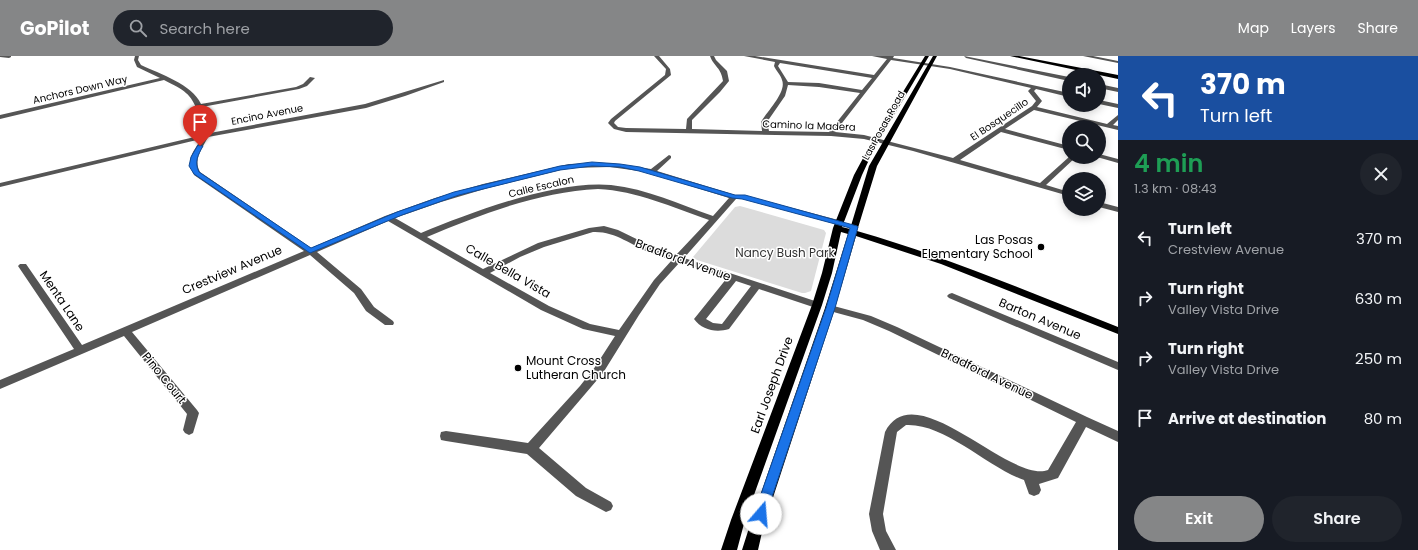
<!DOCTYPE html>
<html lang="en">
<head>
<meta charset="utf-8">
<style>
  body { margin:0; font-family:Poppins,sans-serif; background:#20242c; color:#f1f3f6; height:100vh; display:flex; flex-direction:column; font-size:15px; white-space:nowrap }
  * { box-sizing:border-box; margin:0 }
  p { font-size:13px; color:#9ea1a6 }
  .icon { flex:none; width:22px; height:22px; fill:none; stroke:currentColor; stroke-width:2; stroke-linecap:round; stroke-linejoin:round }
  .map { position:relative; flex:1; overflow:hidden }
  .panel { display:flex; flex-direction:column; background:#171b24; width:300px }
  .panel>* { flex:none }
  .top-card { background:#1a4fa0; color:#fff; overflow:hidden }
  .buttons { position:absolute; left:1062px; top:12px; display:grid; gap:8px }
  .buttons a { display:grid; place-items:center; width:44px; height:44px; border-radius:50%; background:#171b24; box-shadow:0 2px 10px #0003; font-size:20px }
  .pin { position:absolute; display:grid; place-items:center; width:34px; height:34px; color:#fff; margin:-41px -17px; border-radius:50% 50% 50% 0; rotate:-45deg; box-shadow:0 0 4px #0007 }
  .pin .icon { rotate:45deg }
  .me { position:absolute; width:44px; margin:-22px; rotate:18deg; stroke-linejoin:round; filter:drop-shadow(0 0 3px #0008) }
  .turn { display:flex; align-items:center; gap:14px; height:84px; padding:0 16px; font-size:18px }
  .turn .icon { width:52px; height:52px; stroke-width:2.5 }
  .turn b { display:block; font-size:28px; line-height:34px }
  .round { display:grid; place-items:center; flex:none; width:42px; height:42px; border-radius:21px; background:#20242c }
  .head { display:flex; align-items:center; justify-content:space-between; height:68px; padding:0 16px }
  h1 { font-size:24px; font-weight:600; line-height:30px; color:#1e9e55 }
  .action { display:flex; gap:8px; margin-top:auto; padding:8px 16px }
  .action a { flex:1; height:46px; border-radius:24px; background:#858687; color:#fff; font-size:16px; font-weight:600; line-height:46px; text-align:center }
  .action a+a { background:#20242c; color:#f1f3f6 }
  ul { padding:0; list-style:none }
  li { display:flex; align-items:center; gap:12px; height:60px; padding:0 16px }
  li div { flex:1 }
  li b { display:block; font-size:15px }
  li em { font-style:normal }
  header { display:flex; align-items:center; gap:24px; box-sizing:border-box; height:56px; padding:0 20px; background:#858687; color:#fff }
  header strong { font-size:19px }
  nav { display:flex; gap:22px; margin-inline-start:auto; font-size:14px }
  .search { width:280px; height:36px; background:#20242c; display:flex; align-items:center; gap:10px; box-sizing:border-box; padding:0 14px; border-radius:22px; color:#9ea1a6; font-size:15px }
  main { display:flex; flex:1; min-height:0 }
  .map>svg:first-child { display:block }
  .green { fill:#dcdcdc }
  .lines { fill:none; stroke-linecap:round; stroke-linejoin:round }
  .minor { fill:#555; fill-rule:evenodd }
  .major { fill:#000; fill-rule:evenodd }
  .route { fill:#1a73e8; stroke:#114b97 }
  .poi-dot { fill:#000; stroke:#fff; stroke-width:1.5 }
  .labels { text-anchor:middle; stroke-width:3; stroke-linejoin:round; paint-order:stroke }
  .far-street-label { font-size:10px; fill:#000; stroke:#fff }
  .poi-label { font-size:12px; fill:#000; stroke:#fff; text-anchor:end }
  .park-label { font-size:12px; fill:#333; stroke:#fff }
  .street-label { font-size:12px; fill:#000; stroke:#fff }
</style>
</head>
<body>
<header>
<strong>GoPilot</strong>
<div class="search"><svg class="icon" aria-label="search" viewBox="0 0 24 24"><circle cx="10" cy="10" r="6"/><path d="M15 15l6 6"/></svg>Search here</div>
<nav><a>Map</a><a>Layers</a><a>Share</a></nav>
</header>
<main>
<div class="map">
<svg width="1118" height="494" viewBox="0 0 1118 494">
  <rect width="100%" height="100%" fill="#fff"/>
  <!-- green -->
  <path class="green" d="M740 150 824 174 826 177 811 235 805 237H802L697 204 693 201 735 151Z"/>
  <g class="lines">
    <!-- minor -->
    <path class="minor" d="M0 0H11V1L9 2 0 1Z
      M135 0H139L138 4 141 9C160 18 192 28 201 48L296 31 303 28 310 21 315 22 307 30 299 33 202 51 211 71 210 77 365 48 444 24V26L405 40 366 52 208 81C202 93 193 103 200 116L311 192 385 160 435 142 483 128 569 108 610 107 651 113 669 99 671 100V102L657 115 735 139H743L842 165 843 167 839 169 743 143H736L684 202 821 247 822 249 817 252 813 251 759 233 729 273C716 277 702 274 694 263L727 222 680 206 660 228 639 259 603 317 539 392 586 432 611 446 613 450 611 454 606 456 576 440 527 398 446 385 441 384 440 380 441 376 446 375 528 387 580 330 595 311 615 280 583 273 541 254 388 165 317 196 361 233 374 251 393 265 394 267 393 269H385L366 255 354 237 310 199 132 276 197 354 199 357 193 377 189 379 185 377 183 374 187 358 124 280 0 333V324L74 293 18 210 20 208H26L82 289 304 195 194 119C185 103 193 97 201 83L0 131V127L203 79C205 70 203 66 199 58 190 36 185 35 164 24L0 63V59L160 22 137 11 134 4ZM610 111 646 116 729 142 713 160C679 148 647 133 611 129 556 124 472 156 421 177L395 162 441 146 488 132 569 112ZM598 133C637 135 672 151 709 164L676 199 657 193 618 174 604 170 589 172 538 187 483 213 427 181C481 158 539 136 598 133ZM593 176C615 175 631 189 651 197 658 200 665 202 672 204L654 224 619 274 590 268 549 250 490 217 520 201 544 191ZM736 225 751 230 722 268 713 267 706 263Z
      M654 0H659L670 13 671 19 615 65 614 67 618 71 626 72 686 73 687 63 723 25C721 11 714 11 710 0H714L716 4 727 15 729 25 720 36 692 64V73L762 75 761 66C767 55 787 36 782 24 781 19 776 15 774 10L775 6 744 0H755L874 19 887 3 872 0H894L893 2 950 11 1069 37V41L1036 33 1034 35 1042 45 1037 51 1107 68 1118 59V64L1113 69 1118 70V74L1034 54 1005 73 1069 90V94L1001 76 960 104 1040 127 1069 101H1076L1046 129 1069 136V140L913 95 864 83 831 80 626 76 614 73 608 67 611 63 665 19 666 13ZM891 4 950 13 1031 32 1028 35 1036 45 1032 50 953 102 864 79 835 76ZM780 7 872 22 862 34 819 27 788 26 778 10ZM788 29 819 31 860 37 829 76 769 75 767 66 785 40Z
      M964 0 1069 21V25L966 2Z
      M1083 0H1093L1118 5V7Z
      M1099 28 1118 32V36L1099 32Z
      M1099 44 1118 48V52L1099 48Z
      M1099 98 1118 103V107L1097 101H1099Z
      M1099 146 1118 151V156L1099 151Z
      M952 237 1118 306V314L949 242 947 240 949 238Z
      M830 249 871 260 897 271 1087 361 1118 375V386L1086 371 1058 422 1039 428 1041 434 1039 438 1034 440 1029 438 1024 424C987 411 945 367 906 369L897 376 883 458 886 475 896 494H880L872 475 869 458 885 376C915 317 1009 428 1048 414L1076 366 889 275 863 264 826 254 825 252 826 250Z"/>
    <!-- major -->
    <path class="major" d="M925 0H929L874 93 862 119 842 171 850 173 869 110 933 0H937L877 110 857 175C947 201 1032 237 1118 271V278L941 208 856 180 835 252 763 472 758 494H742L749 472 825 252 848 178 841 176 832 217 822 249 745 464 737 494H721L731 464 812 249 822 217 833 172 854 119 868 93Z
      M1010 0H1019L1118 19V23Z"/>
  </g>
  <!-- route -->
  <path class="route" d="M198 89 203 90C198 99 194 106 199 116L311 192 397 156 454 136 560 110 592 106 620 108 640 111 735 139H745L857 170 858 171 835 252 765 462 761 464 756 462 754 458 826 252 850 172 742 143 732 142 639 115 620 111 592 110 560 114 459 139 402 159 310 197 194 118 189 110 191 101Z"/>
  <!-- markers -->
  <g class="poi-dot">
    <circle cx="1041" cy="191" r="4"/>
    <circle cx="518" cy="312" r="4"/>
  </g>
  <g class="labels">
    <!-- far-street labels -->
    <g class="far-street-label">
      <text transform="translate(80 33) rotate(-13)" y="4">Anchors Down Way</text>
      <text transform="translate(267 58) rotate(-11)" y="4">Encino Avenue</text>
      <text transform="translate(999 63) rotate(-34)" y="4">El Bosquecillo</text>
      <text transform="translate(809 69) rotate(2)" y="4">Camino la Madera</text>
      <text transform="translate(883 69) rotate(-61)" y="4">Las Posas Road</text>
      <text transform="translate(541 130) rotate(-13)" y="4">Calle Escalon</text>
    </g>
    <!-- poi labels -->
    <g class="poi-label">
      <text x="1033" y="188">Las Posas<tspan x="1033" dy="14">Elementary School</tspan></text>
      <text x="526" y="309" text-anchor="start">Mount Cross<tspan x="526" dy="14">Lutheran Church</tspan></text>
    </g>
    <!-- park labels -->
    <g class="park-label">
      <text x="785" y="201">Nancy Bush Park</text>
    </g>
    <!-- street labels -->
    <g class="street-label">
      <text transform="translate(683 204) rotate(20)" y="4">Bradford Avenue</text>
      <text transform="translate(232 214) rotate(-23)" y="4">Crestview Avenue</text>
      <text transform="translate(508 215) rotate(30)" y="4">Calle Bella Vista</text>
      <text transform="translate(62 245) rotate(56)" y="4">Menta Lane</text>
      <text transform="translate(1040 263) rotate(23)" y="4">Barton Avenue</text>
      <text transform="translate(987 318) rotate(26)" y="4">Bradford Avenue</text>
      <text transform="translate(164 322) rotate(51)" y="4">Pino Court</text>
      <text transform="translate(772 329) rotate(-70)" y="4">Earl Joseph Drive</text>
    </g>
  </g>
</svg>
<div class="buttons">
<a><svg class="icon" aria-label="sound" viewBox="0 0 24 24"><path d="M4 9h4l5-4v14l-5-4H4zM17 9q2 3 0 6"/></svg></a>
<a><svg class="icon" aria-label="search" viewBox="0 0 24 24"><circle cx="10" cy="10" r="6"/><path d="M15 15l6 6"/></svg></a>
<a><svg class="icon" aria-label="layers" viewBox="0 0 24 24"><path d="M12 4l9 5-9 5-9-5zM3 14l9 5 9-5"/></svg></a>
</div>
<div class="pin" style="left:200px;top:90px;background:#d93025"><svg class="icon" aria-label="arrive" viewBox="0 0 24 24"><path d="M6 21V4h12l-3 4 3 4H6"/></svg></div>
<svg class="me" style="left:761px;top:458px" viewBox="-20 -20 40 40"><circle r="19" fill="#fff"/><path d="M0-13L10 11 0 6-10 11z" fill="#1a73e8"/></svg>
</div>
<section class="panel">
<div class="top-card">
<div class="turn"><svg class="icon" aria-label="left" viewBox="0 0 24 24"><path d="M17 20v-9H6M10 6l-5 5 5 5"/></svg><div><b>370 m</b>Turn left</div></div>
</div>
<div class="head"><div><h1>4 min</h1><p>1.3 km · 08:43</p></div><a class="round"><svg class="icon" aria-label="close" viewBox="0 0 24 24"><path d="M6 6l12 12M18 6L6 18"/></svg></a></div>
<ul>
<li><svg class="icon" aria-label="left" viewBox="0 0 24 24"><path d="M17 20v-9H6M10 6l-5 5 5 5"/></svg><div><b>Turn left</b><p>Crestview Avenue</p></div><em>370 m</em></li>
<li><svg class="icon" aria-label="right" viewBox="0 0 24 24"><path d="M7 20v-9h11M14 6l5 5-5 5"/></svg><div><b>Turn right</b><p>Valley Vista Drive</p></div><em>630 m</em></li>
<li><svg class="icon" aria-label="right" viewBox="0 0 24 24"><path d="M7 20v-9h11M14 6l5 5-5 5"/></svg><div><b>Turn right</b><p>Valley Vista Drive</p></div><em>250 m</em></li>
<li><svg class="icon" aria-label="arrive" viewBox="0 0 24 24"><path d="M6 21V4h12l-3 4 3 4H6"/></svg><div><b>Arrive at destination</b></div><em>80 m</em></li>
</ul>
<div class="action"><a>Exit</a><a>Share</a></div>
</section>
</main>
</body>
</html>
